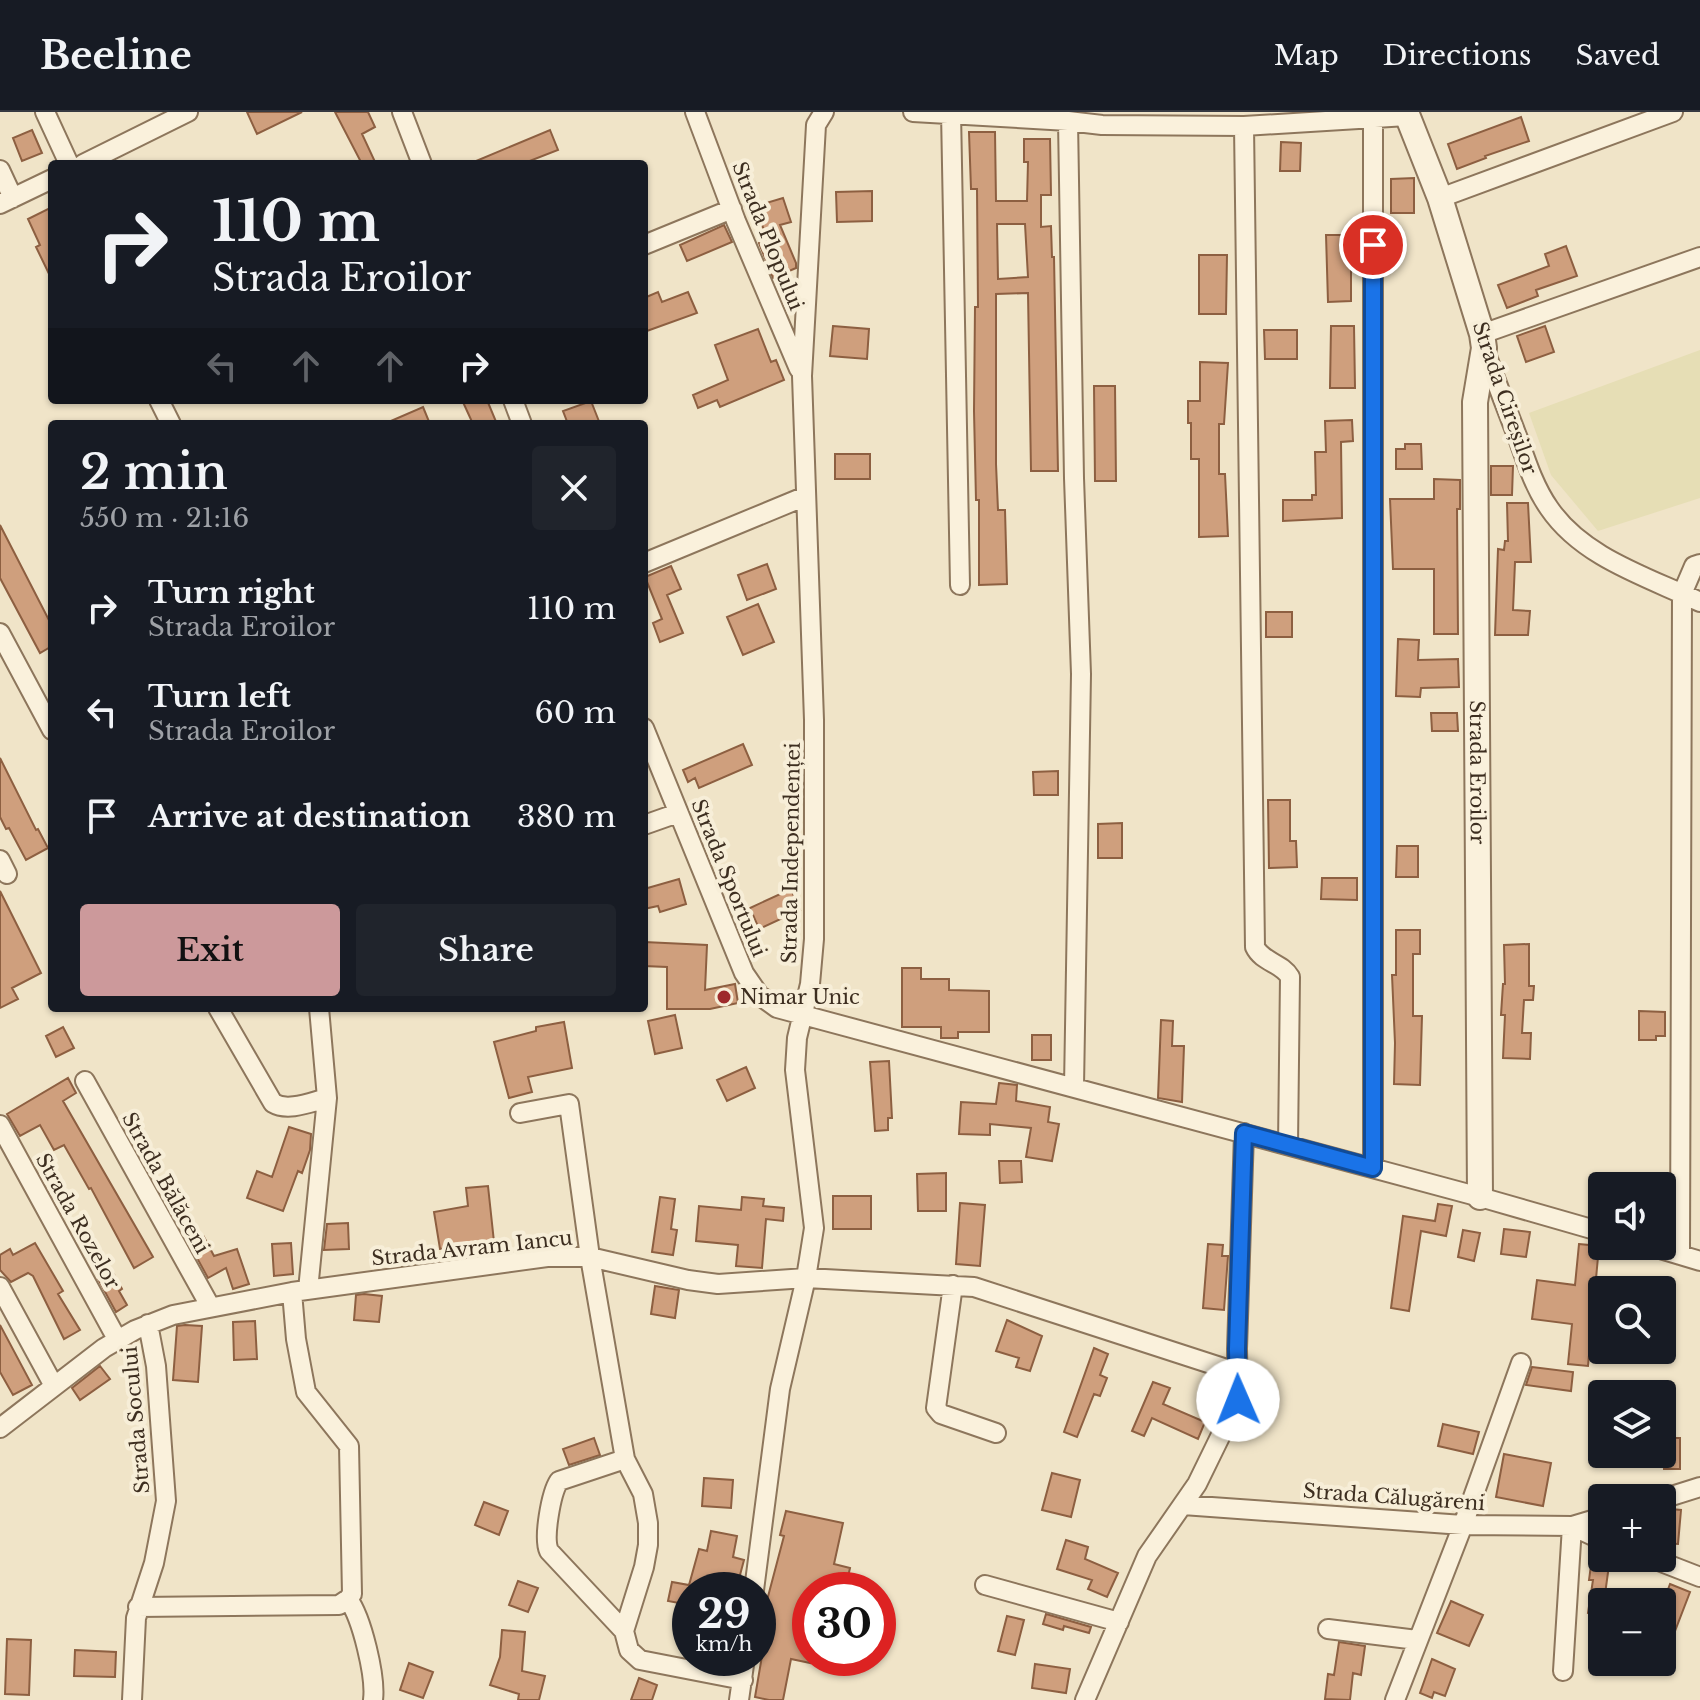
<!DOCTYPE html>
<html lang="en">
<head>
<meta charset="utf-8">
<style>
  body { margin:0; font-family:"Libre Baskerville",serif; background:#20242c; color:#f1f3f6; height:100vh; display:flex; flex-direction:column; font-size:30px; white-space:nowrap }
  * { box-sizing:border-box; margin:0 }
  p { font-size:26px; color:#9ea1a6 }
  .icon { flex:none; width:44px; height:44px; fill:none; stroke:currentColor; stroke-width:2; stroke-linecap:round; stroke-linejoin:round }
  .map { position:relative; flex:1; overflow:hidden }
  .drawer { position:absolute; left:48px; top:308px; width:600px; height:592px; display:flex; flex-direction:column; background:#171b24; border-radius:8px; box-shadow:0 2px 6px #0004 }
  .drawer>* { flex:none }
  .banner { position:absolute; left:48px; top:48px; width:600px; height:244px; border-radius:8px; box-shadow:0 2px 6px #0004; background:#171b24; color:#f1f3f6; overflow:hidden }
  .buttons { position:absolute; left:1588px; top:1060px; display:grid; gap:16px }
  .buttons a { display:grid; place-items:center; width:88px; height:88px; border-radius:8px; background:#171b24; box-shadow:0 2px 6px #0004; font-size:40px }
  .speed { position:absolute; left:672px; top:1460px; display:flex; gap:16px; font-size:40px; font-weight:700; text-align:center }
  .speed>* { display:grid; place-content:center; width:104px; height:104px; border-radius:50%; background:#171b24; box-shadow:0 2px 6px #0004; line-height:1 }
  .speed small { font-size:20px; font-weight:400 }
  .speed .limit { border:12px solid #d22; background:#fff; color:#111 }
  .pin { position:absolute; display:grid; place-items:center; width:68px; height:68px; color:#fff; margin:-34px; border:4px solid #fff; border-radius:50%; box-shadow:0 2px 8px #0007 }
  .me { position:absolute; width:88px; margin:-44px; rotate:359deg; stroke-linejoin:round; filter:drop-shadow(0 0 6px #0008) }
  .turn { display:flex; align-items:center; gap:28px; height:168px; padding:0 32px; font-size:36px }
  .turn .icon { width:104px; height:104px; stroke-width:2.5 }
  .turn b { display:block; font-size:56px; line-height:68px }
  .lanes { display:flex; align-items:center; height:76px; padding:0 32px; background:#0003; justify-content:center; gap:40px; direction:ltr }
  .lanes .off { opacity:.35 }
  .round { display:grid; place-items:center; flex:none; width:84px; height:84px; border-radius:8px; background:#20242c }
  .overview { display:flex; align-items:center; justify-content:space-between; height:136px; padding:0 32px }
  h1 { font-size:48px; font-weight:600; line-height:60px }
  .cta { display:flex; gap:16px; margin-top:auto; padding:16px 32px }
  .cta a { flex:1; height:92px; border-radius:8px; background:#cc999b; color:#111; font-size:32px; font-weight:600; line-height:92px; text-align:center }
  .cta a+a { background:#20242c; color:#f1f3f6 }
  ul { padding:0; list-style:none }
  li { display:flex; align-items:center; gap:24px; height:104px; padding:0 32px }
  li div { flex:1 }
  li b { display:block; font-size:30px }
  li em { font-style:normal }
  header { display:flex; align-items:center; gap:48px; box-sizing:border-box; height:112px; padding:0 40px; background:#171b24; border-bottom:2px solid #363941 }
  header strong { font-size:38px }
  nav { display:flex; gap:44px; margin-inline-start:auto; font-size:28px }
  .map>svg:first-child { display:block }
  .farmland { fill:#e6deb5 }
  .building { fill:#cf9f7d; stroke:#8d5f41; stroke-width:2; fill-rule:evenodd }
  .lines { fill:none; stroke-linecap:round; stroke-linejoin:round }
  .minor-casing { stroke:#8d765c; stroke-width:22 }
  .tertiary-casing { stroke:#8d765c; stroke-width:28 }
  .minor { stroke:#faf1dc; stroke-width:18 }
  .tertiary { stroke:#faf1dc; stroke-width:24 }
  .route-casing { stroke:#114b97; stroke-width:20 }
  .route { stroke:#1a73e8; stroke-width:14 }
  .poi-dot { fill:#9e2a2b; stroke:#f7eed8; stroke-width:3 }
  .labels { text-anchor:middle; stroke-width:8; stroke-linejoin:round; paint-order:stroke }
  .street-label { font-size:20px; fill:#3d2e20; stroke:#f7eed8 }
  .poi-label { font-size:20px; fill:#3d2e20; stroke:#f7eed8; text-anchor:start }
</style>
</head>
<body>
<header>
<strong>Beeline</strong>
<nav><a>Map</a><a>Directions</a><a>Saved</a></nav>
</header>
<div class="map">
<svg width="1700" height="1588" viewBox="0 0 1700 1588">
  <rect width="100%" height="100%" fill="#f0e4c8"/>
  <!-- farmland -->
  <path class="farmland" d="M1700 238V386L1598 419 1551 363 1529 301Z"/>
  <!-- building -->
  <path class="building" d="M247 0H302L257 22Z
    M335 0H368L375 15 362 22 376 52H362Z
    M1521 5 1529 29 1485 44 1486 46 1457 57 1448 32Z
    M32 18 42 41 22 49 13 26Z
    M550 18 558 38 522 52H469Z
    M969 20H995L996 89H1027L1028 50H1024V27H1050L1051 83H1041V115L1051 114 1052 145H1054L1058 359H1031L1028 181 996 182V352L998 398H1005L1007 472 979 473V388H976L974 299 975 195H978L977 77H971ZM997 112H1025L1028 165 998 167Z
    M1281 30 1301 31 1300 59H1280Z
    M1414 66V101H1391V67Z
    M872 79V109L837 110 836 80Z
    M783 86 791 110 780 113 796 151V156L773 166 759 131 767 128 756 94Z
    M52 95V168L36 135 40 133 28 107Z
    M724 113 732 130 687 149 680 133Z
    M1326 123H1351V189L1328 190Z
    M1566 134 1577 164 1536 178 1538 184 1507 196 1498 173 1549 154 1545 142Z
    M1199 143H1227L1226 202H1199Z
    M658 180 662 190 688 180 697 201 644 220V186Z
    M833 214 869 217 867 247 830 244Z
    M1331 214H1354L1355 276H1330Z
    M1545 214 1554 240 1526 250 1517 224Z
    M758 217 771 250 776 248 784 268 720 295 717 288 698 296 693 283 728 268 715 233Z
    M1264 218H1297V247H1265Z
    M1200 250 1228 251 1224 312H1219V362H1225L1228 424 1199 425V347H1191V311H1188V289H1200Z
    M1094 274H1115L1116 369H1095Z
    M462 288H487L497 312H473Z
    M591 289 600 312H568L563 299Z
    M423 295 430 312H384Z
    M1352 308 1353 329 1341 330 1342 406 1283 409V388H1312V383H1316L1315 340H1326L1325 309Z
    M1405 332H1421L1422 357H1396V337H1405Z
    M835 342H870V367H835Z
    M1491 354H1513L1512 383H1491Z
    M1434 367 1460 368V397H1457L1458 522H1434V457H1393L1390 387H1434Z
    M1507 391H1528L1531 450H1515L1513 498 1530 499 1528 523H1495L1498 437 1504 438 1505 429H1508Z
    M0 413 52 514V534L40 541 0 466Z
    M767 452 776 477 747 488 738 463Z
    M671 454 681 477 667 483 683 521 660 530 653 511 662 507 645 465Z
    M758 492 774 530 743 543 727 505Z
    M1266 500H1292V525H1266Z
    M1398 527 1419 528 1418 548 1458 547 1459 575 1421 576 1420 585 1396 584Z
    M1431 601H1457L1458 619H1432Z
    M743 632 752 653 699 676 695 666 688 670 683 658Z
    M0 646 36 718 38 717 48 736 26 748 9 716 6 717 0 705Z
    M1058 659V683H1034L1033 660Z
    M1268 688H1290V729H1296L1297 755 1269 756Z
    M1122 711V746H1098V712Z
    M1397 734H1418V765H1396Z
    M1322 766H1357V788L1321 787Z
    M679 767 686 792 660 800 658 794 644 797V777Z
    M791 777 800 798 759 817 750 796Z
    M0 779 41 861 12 876 18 887 0 896Z
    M1396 818H1420V842H1413V904H1422L1420 973 1394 972 1395 931 1392 863H1396Z
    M644 830 707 833 705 878 735 872 738 891 710 897H667V855L644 854Z
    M1529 832V874H1534L1533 888H1524L1522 921H1531L1530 947 1503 946 1505 903H1501L1503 872H1505L1504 833Z
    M902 856H921V867H949V878L989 879V920H958V926H941V915H902Z
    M1639 899 1665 900V924H1656V928H1639Z
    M675 903 682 936 655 942 648 909Z
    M1161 908 1173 909 1172 934H1184L1182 990 1158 986Z
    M564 910 572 956 528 965 532 980 509 986 494 930 536 919V915Z
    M63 915 74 936 56 945 46 924Z
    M1032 923H1051V948H1032Z
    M889 949 892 1006H888V1018L875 1019 870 950Z
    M746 955 755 976 727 989 717 968Z
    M68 966 76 981 63 989 153 1145 134 1156 91 1076 89 1077 64 1033 54 1038 40 1013 20 1024 7 1002Z
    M999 971 1017 973 1016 989 1050 995 1048 1010 1059 1012 1052 1049 1026 1045 1031 1016 990 1012V1023L959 1022 961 990 996 992Z
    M289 1015 311 1022 310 1038 302 1061 298 1059 283 1099 247 1086 257 1059 272 1065Z
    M999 1049H1021L1022 1070 1000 1071Z
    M946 1061V1099H918L917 1062Z
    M488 1074 494 1130 440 1137 434 1100 468 1094 466 1076Z
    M833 1084H871V1117H833Z
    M660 1085 675 1087 671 1117 677 1118 673 1143 652 1140Z
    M742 1085 764 1087 763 1094 784 1096 783 1109 766 1107 762 1156 736 1154 738 1133 696 1129 699 1094 741 1098Z
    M960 1091 985 1093 980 1154 956 1152Z
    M1438 1092 1452 1094 1446 1124 1421 1119 1409 1199 1391 1196 1403 1104 1435 1109Z
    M348 1111 349 1137 324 1138 327 1112Z
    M1504 1117 1530 1120 1526 1145 1501 1142Z
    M1463 1118 1480 1121 1474 1149 1458 1145Z
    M204 1125 214 1144 237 1137 249 1172 233 1177 226 1156 208 1166 190 1133Z
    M35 1131 63 1179 58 1182 80 1218 64 1227 33 1164 28 1161 11 1170 0 1158V1143L10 1137 13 1143Z
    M291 1131 293 1162 274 1164 272 1132Z
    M1208 1132 1223 1133 1222 1144H1228L1224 1198 1203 1196Z
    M1579 1132 1599 1134 1588 1254 1568 1252 1572 1212 1532 1207 1537 1168 1575 1173Z
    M112 1159 122 1177 119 1179 127 1193 116 1200 98 1167Z
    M655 1174 679 1178 675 1206 651 1202Z
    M364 1182 382 1184 379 1210 354 1208 356 1183Z
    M1007 1208 1042 1224 1030 1259 1016 1255 1019 1246 996 1239Z
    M255 1209 257 1247 234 1248 233 1210Z
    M0 1213 32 1273 13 1283 0 1260Z
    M185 1213 202 1214 198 1270 173 1268 177 1214Z
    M1094 1236 1108 1242 1100 1263 1107 1266 1100 1284 1094 1282 1077 1325 1064 1320Z
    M100 1254 110 1267 80 1288 72 1276Z
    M1532 1255 1573 1260 1571 1279 1526 1273Z
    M1153 1270 1170 1276 1163 1292 1205 1310 1198 1327 1152 1306 1144 1324 1132 1319Z
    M1443 1312 1479 1320 1473 1342 1438 1334Z
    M594 1326 600 1343 569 1353 563 1337Z
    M1663 1326H1680V1357H1664Z
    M1504 1342 1551 1351 1543 1394 1496 1385Z
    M1052 1361 1080 1368 1071 1405 1042 1398Z
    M704 1366 733 1368 731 1396 702 1394Z
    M484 1390 508 1399 499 1423 475 1413Z
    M1671 1397 1681 1398 1678 1432 1662 1431V1399Z
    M786 1399 843 1411 834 1452 850 1456 845 1478H810L797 1523 810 1526V1551L791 1547 783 1588H769L755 1585 770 1497 765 1496 784 1424 780 1423Z
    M711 1419 737 1424 733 1445 744 1448 736 1478H690V1493L668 1489 672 1470 689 1473 699 1437 707 1439Z
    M1066 1428 1088 1435 1085 1447 1118 1461 1107 1485 1088 1477 1092 1468 1057 1457Z
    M1592 1446H1610L1602 1504 1588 1501 1593 1468H1589Z
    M518 1469 538 1476 528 1500 509 1493Z
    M1670 1472 1690 1480 1675 1519 1662 1515V1494Z
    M1451 1489 1483 1503 1469 1534 1437 1521Z
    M1046 1502 1091 1515 1089 1521 1064 1514 1063 1518 1043 1512Z
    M1007 1504 1024 1508 1015 1543 998 1539Z
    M502 1518 525 1520 522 1559 545 1564 539 1588H518L519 1582 490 1573 500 1545Z
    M7 1527 31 1528 29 1583 5 1582Z
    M1339 1530 1365 1534 1361 1563 1353 1561 1350 1588 1325 1587 1328 1562 1334 1563Z
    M75 1538 116 1540 115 1565 74 1564Z
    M1432 1547 1455 1557 1445 1584 1434 1580 1432 1586 1420 1581Z
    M409 1551 433 1560 423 1586 400 1578Z
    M1035 1552 1070 1557 1066 1581 1032 1576Z
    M639 1566 657 1573 652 1588H631Z"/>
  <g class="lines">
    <!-- minor casing -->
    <g class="minor-casing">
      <path id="minor" d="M45 0 69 52
        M402 0 422 52
        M695 0 736 109 799 257
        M913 0 1068 9 1102 13 1244 14 1407 4
        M951 0 960 473
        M1373 6V1056
        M1068 9 1074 366 1081 562 1074 975
        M1244 14 1255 835C1262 850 1282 851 1290 865L1288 1033
        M83 52 188 0
        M0 58 13 86
        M1440 86 1673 0
        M0 92 52 67
        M644 133 732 97
        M1482 222 1700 145
        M1484 236C1495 267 1507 298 1519 329 1527 352 1535 376 1549 396 1583 446 1648 465 1700 490
        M159 288 171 312
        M513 288 522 312
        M644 451 806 384
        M0 521 52 618
        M644 616 744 861 759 883 777 896 1480 1085 1602 1120
        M644 713 678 701
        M0 748 7 762
        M218 896 273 991C288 1000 311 990 327 986
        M85 969 210 1194
        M520 1001 569 992 590 1145 625 1347 643 1382 648 1411V1433L644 1455 624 1519 629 1538 640 1548 743 1568
        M0 1013 117 1227
        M1650 1134 1700 1149
        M1680 1143 1682 482 1694 454 1700 452
        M953 1173 936 1296 941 1302 996 1321
        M0 1175 54 1274
        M308 1178 327 986 319 896
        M0 1316 104 1236 135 1218 173 1203 292 1180 547 1145H590L688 1168 718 1172 806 1166 974 1175 1239 1261
        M1662 1387 1700 1375
        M1183 1393 1463 1413 1572 1414 1602 1405
        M1651 1446 1700 1465
        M985 1473 1119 1510
        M754 1478 780 1277 806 1166 814 1116 795 958 797 926 810 872 814 827V608L802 264 816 13 824 0
        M348 1487C362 1506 376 1565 373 1588
        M138 1495 339 1493 348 1487 352 1482 349 1334 306 1280 296 1227 292 1180
        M1328 1517 1417 1528
        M624 1519 549 1439C543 1426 551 1381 559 1369L625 1347
        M1563 1559 1572 1414 1602 1428
        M132 1588 136 1506 154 1451 166 1389 156 1254 148 1212
        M739 1588 745 1546
        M1085 1588 1147 1444 1197 1372 1238 1288 1237 1237 1244 1021
        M1395 1588 1463 1413 1521 1251"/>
    </g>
    <!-- tertiary casing -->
    <g class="tertiary-casing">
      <g id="tertiary">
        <path id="s1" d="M1406 0 1440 86 1482 222 1484 236 1475 290 1480 1085"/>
      </g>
    </g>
    <!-- minor -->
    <use href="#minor" class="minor"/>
    <!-- tertiary -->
    <use href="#tertiary" class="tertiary"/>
  </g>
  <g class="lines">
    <!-- route casing -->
    <g class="route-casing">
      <path id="route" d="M1238 1288 1237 1237 1244 1021 1373 1056V133"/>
    </g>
    <!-- route -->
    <use href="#route" class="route"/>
  </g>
  <!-- markers -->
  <circle class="poi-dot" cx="724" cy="885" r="8"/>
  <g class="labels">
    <!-- street labels -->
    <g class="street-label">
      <text transform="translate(768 124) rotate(68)" y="7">Strada Plopului</text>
      <text transform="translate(1505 286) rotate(71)" y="7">Strada Cireșilor</text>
      <text dy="7" stroke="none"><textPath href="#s1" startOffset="674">Strada Eroilor</textPath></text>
      <text transform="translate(791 741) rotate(-89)" y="7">Strada Independenței</text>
      <text transform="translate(729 766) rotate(68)" y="7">Strada Sportului</text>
      <text transform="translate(166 1071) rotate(61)" y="7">Strada Bălăceni</text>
      <text transform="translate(78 1109) rotate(61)" y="7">Strada Rozelor</text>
      <text transform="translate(472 1136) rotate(-6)" y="7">Strada Avram Iancu</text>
      <text transform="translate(136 1308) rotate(-95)" y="7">Strada Socului</text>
      <text transform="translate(1394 1385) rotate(4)" y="7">Strada Călugăreni</text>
    </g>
    <!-- poi labels -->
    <g class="poi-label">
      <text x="740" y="892">Nimar Unic</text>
    </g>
  </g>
</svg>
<div class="buttons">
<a><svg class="icon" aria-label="sound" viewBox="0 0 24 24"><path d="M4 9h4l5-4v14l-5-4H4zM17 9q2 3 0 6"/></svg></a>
<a><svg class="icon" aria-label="search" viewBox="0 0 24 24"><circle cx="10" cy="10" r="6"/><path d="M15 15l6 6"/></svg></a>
<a><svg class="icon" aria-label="layers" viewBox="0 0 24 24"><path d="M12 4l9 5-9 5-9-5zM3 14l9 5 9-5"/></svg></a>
<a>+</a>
<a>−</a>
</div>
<div class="speed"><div>29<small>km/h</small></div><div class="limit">30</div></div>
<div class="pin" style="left:1373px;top:133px;background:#d93025"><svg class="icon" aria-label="arrive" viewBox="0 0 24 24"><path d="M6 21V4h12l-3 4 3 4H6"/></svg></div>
<svg class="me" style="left:1238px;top:1288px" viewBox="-20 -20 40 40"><circle r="19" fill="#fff"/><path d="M0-13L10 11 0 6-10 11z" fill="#1a73e8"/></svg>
<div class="banner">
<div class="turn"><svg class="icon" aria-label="right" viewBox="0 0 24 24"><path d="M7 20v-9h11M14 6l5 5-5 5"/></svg><div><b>110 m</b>Strada Eroilor</div></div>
<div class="lanes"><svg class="icon off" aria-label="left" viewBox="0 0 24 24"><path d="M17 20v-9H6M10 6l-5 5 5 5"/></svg><svg class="icon off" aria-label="ahead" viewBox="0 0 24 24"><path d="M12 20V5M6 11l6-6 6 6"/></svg><svg class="icon off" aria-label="ahead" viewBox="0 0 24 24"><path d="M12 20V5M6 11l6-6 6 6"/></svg><svg class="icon" aria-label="right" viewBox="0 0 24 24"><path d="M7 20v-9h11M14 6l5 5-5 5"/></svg></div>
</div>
<section class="drawer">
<div class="overview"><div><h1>2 min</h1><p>550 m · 21:16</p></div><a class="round"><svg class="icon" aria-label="close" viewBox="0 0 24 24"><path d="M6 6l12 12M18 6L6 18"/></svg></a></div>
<ul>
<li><svg class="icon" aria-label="right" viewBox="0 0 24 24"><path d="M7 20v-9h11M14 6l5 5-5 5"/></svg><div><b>Turn right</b><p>Strada Eroilor</p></div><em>110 m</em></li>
<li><svg class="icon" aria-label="left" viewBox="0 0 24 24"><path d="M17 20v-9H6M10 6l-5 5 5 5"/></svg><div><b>Turn left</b><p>Strada Eroilor</p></div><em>60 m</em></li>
<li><svg class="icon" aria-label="arrive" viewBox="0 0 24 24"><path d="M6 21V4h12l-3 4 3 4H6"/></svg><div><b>Arrive at destination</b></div><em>380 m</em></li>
</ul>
<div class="cta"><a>Exit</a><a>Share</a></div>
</section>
</div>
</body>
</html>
